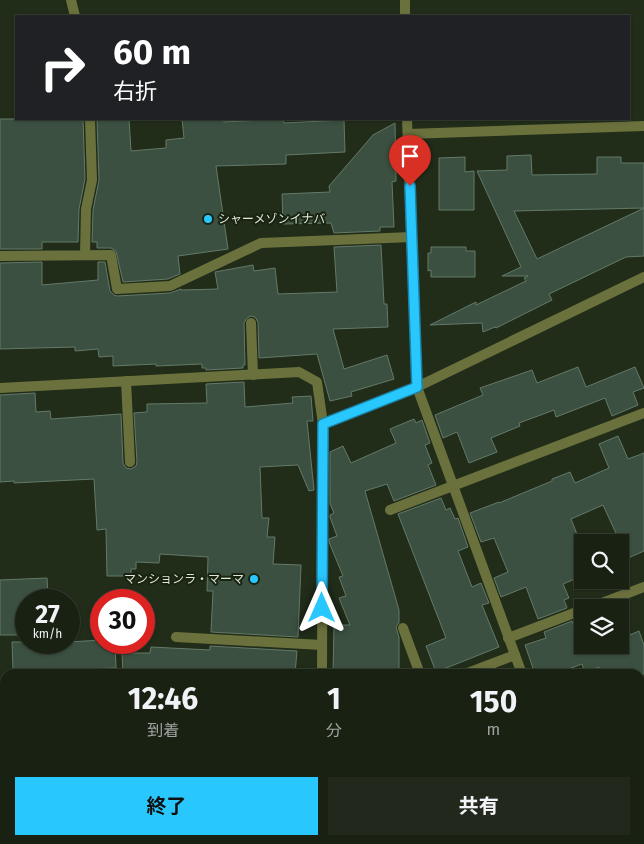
<!DOCTYPE html>
<html lang="ja">
<head>
<meta charset="utf-8">
<style>
  body { margin:0; font-family:"Fira Sans","Noto Sans JP",sans-serif; background:#22291c; color:#f1f3f6; height:100vh; display:flex; flex-direction:column; font-size:19px; white-space:nowrap }
  * { box-sizing:border-box; margin:0 }
  p { font-size:16px; color:#9fa3a0 }
  .icon { flex:none; width:28px; height:28px; fill:none; stroke:currentColor; stroke-width:2; stroke-linecap:round; stroke-linejoin:round }
  .map { position:relative; flex:1; overflow:hidden }
  .drawer { position:absolute; left:0px; top:669px; width:645px; height:176px; display:flex; flex-direction:column; background:#192113; border-radius:15px 15px 0 0; box-shadow:0 1px 4px #0004,0 0 0 1px #373e33 }
  .drawer>* { flex:none }
  .top-card { position:absolute; left:15px; top:15px; width:615px; height:105px; border-radius:0px; box-shadow:0 1px 4px #0004,0 0 0 1px #373e33; background:#202124; color:#fff; overflow:hidden }
  .tools { position:absolute; left:574px; top:534px; display:grid; gap:10px }
  .tools a { display:grid; place-items:center; width:55px; height:55px; border-radius:0px; background:#192113; box-shadow:0 1px 4px #0004,0 0 0 1px #373e33; font-size:25px }
  .speed { position:absolute; left:15px; top:589px; display:flex; gap:10px; font-size:25px; font-weight:700; text-align:center }
  .speed>* { display:grid; place-content:center; width:65px; height:65px; border-radius:50%; background:#192113; box-shadow:0 1px 4px #0004,0 0 0 1px #373e33; line-height:1 }
  .speed small { font-size:12px; font-weight:400 }
  .speed .limit { border:8px solid #d22; background:#fff; color:#111 }
  .pin { position:absolute; display:grid; place-items:center; width:42px; height:42px; color:#fff; margin:-51px -21px; border-radius:50% 50% 50% 0; rotate:-45deg; box-shadow:0 0 5px #0007 }
  .pin .icon { rotate:45deg }
  .me { position:absolute; width:55px; margin:-28px; rotate:0deg; stroke-linejoin:round; filter:drop-shadow(0 0 4px #0008) }
  .turn { display:flex; align-items:center; gap:18px; height:105px; padding:0 15px; font-size:22px }
  .turn .icon { width:65px; height:65px; stroke-width:2.5 }
  .turn b { display:block; font-size:35px; line-height:42px }
  .eta { display:flex; justify-content:space-evenly; align-items:center; height:85px; text-align:center }
  .eta b { font-size:30px; font-weight:700; line-height:35px }
  .button { display:flex; gap:10px; margin-top:auto; padding:10px 15px }
  .button a { flex:1; height:58px; border-radius:0px; background:#28c8ff; color:#111; font-size:20px; font-weight:700; line-height:58px; text-align:center }
  .button a+a { background:#22291c; color:#f1f3f6 }
  .map>svg:first-child { display:block }
  .building { fill:#3b5040; stroke:#647a69 }
  .lines { fill:none; stroke-linecap:round; stroke-linejoin:round }
  .lane { stroke:#6b713d; stroke-width:10 }
  .street { stroke:#6b713d; stroke-width:10 }
  .route-casing { stroke:#1a82a6; stroke-width:12 }
  .route { stroke:#28c8ff; stroke-width:9 }
  .poi-dot { fill:#28c8ff; stroke:#182310; stroke-width:2 }
  .labels { text-anchor:middle; stroke-width:4; stroke-linejoin:round; paint-order:stroke }
  .poi-label { font-size:12px; fill:#dee6d9; stroke:#182310; text-anchor:start }
</style>
</head>
<body>
<div class="map">
<svg width="644" height="844" viewBox="0 0 644 844">
  <rect width="100%" height="100%" fill="#212c19"/>
  <!-- building -->
  <path class="building" d="M0 119H83L85 179 79 209 78 242H42V249H0Z
    M97 119H129L131 151 166 148V140L184 138 182 119H224V122L283 119 284 123 344 120 345 152 286 155V164L216 166 228 249 178 256 180 274 168 279 123 282 116 251 111 248H97V242H92L93 210 99 180Z
    M395 123 396 181 392 182 394 227H380V231L334 233 331 223 283 224 282 194 330 192 329 186 373 135Z
    M531 155 532 175 597 174V157H621V163H644V208L514 211 537 259 644 208V256L626 257 549 294 552 300 496 328 495 327 483 332 482 323 430 325 476 302V305L526 281 524 278 528 276H502L521 267 477 171 507 170V156Z
    M465 157V172L474 171V210H439V158Z
    M381 245 384 304H387L388 327 333 329 344 369 387 355 394 379 351 392 352 396 330 401 317 354 259 358 258 322 255 317 251 316 247 318 244 323 245 365H243V368L206 370V368H202V364L156 366V364L113 366V356L99 357 98 349 75 351V347L0 349V263L42 262V285L98 280V262H105L110 291 114 295 117 296 170 293 181 289V290L218 289 215 272 253 265 254 271 275 268 278 294 337 292 334 247Z
    M431 247H466V251H475V277H431V270L428 271V253H431Z
    M578 367 586 387 635 367 644 388 633 392 638 405 612 416 605 398 556 417 554 410 519 423 520 426 491 438 497 452 469 463 457 432 443 438 435 415 483 395 480 388 532 370 537 383Z
    M244 382 245 407 293 403 292 397 311 396 313 421H307L314 490 309 491 298 465 260 467 262 518H269L267 537H275L273 564 301 565 298 637 211 632 213 591H207L208 557 160 554 159 563 136 562V569H131V576H107L106 529 97 530 94 479 14 483V481L0 482V395L35 393 36 412 50 411 51 419 121 414 123 463 126 468 131 469 136 466 137 462 134 413 147 412V404L207 403 206 384Z
    M414 419 416 423 422 420 430 443 425 445 432 463 428 465 436 485 394 501 387 484 365 491 399 610V623L396 627 399 637V674H333L334 625H350L339 598 346 596 339 577 343 576 329 542V539L337 536 330 517V515L334 513 330 504V452L343 446 351 463 396 443 390 429Z
    M618 436 628 459 644 453V551L626 559 620 542 603 505 571 519 582 547V576L563 584 569 598 564 600 567 608 538 619 526 587 501 597 494 578 508 572 494 538 481 542 470 513 499 502V503L552 481V479L570 472 575 483 609 468 599 444Z
    M441 498 446 510 450 508 455 519 458 518 468 547 458 551 472 587 481 583 489 603 482 605 499 647 436 672 426 646 446 638 398 514Z
    M47 578 48 596 26 597V635H0V580Z
    M572 621 584 652 603 645H620V639L639 631 644 645V674H602L599 667 585 673 582 664 555 674H535L525 645 546 638 544 632Z
    M101 640V642H115L116 668 13 671 12 642H69Z
    M210 646 297 651 295 674H223L146 671V674H123L122 653H150L151 647 210 650Z"/>
  <g class="lines">
    <!-- lane -->
    <path class="lane" d="M85 255 86 209 92 180 90 119
      M0 256 111 255 117 289 170 286 261 243 412 237
      M251 323 253 375
      M126 381 130 462
      M403 628 420 674
      M176 637 322 645
      M465 674 515 655
      M222 840V844"/>
    <!-- street -->
    <path class="street" d="M71 0 75 16
      M405 0V16
      M407 119 417 387 522 674
      M408 134 644 126
      M0 388 299 372 317 382 323 424 322 674
      M323 424 417 387 644 277
      M390 510 644 413
      M589 608 644 587
      M508 638 582 610
      M0 759 5 758
      M640 801 644 800
      M64 840V844
      M305 840V844
      M585 840 586 844"/>
  </g>
  <g class="lines">
    <!-- route casing -->
    <g class="route-casing">
      <path id="route" d="M322 608 323 424 417 387 410 186"/>
    </g>
    <!-- route -->
    <use href="#route" class="route"/>
  </g>
  <!-- markers -->
  <g class="poi-dot">
    <circle cx="208" cy="219" r="5"/>
    <circle cx="254" cy="579" r="5"/>
  </g>
  <g class="labels">
    <!-- poi labels -->
    <g class="poi-label">
      <text x="218" y="223">シャーメゾンイナバ</text>
      <text x="244" y="583" text-anchor="end">マンションラ・マーマ</text>
    </g>
  </g>
</svg>
<div class="tools">
<a><svg class="icon" aria-label="search" viewBox="0 0 24 24"><circle cx="10" cy="10" r="6"/><path d="M15 15l6 6"/></svg></a>
<a><svg class="icon" aria-label="layers" viewBox="0 0 24 24"><path d="M12 4l9 5-9 5-9-5zM3 14l9 5 9-5"/></svg></a>
</div>
<div class="speed"><div>27<small>km/h</small></div><div class="limit">30</div></div>
<div class="pin" style="left:410px;top:186px;background:#d93025"><svg class="icon" aria-label="arrive" viewBox="0 0 24 24"><path d="M6 21V4h12l-3 4 3 4H6"/></svg></div>
<svg class="me" style="left:322px;top:608px" viewBox="-20 -20 40 40"><path d="M0-17L14 15 0 8-14 15z" fill="#28c8ff" stroke="#fff" stroke-width="4"/></svg>
<div class="top-card">
<div class="turn"><svg class="icon" aria-label="right" viewBox="0 0 24 24"><path d="M7 20v-9h11M14 6l5 5-5 5"/></svg><div><b>60 m</b>右折</div></div>
</div>
<section class="drawer">
<div class="eta">
<div><b>12:46</b><p>到着</p></div>
<div><b>1</b><p>分</p></div>
<div><b>150</b><p>m</p></div>
</div>
<div class="button"><a>終了</a><a>共有</a></div>
</section>
</div>
</body>
</html>
